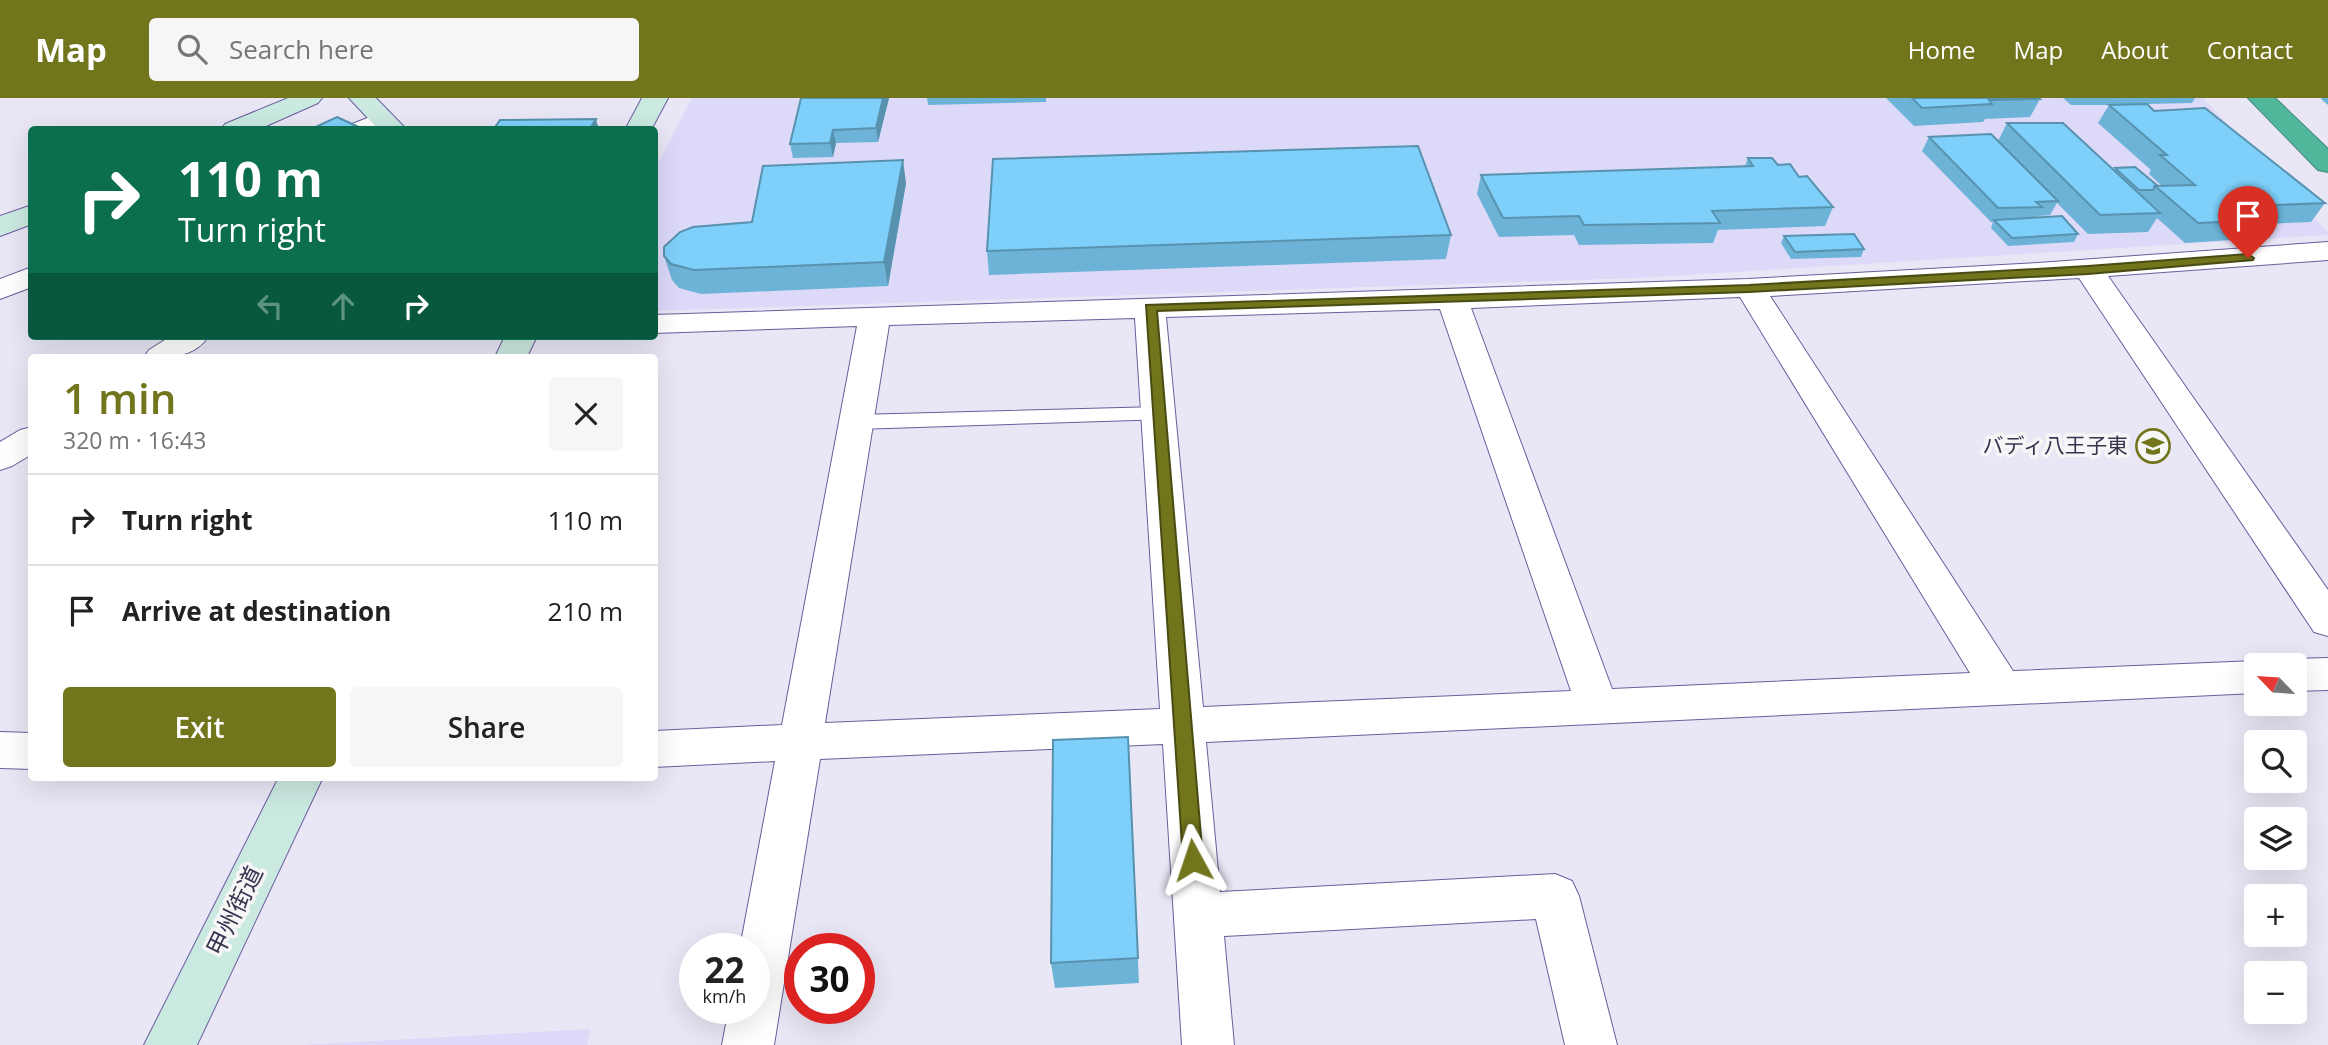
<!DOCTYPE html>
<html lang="en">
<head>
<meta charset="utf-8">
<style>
  body { margin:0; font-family:"Open Sans","Noto Sans JP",sans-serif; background:#f6f6f6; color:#222; height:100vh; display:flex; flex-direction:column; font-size:26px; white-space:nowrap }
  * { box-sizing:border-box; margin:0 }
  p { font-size:23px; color:#767676 }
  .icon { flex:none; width:38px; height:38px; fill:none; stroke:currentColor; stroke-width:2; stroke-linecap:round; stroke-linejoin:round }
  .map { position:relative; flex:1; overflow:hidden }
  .sheet { position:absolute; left:28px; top:256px; width:630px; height:427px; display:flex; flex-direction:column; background:#fff; border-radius:7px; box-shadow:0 7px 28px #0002 }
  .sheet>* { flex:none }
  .top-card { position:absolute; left:28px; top:28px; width:630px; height:214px; border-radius:7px; box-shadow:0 7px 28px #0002; background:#0b6e4f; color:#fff; overflow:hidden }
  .needle { width:46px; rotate:295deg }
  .buttons { position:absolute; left:2244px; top:555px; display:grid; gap:14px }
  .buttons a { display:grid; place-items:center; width:63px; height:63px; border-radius:7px; background:#fff; box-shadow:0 7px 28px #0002; font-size:35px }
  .speed { position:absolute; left:679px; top:835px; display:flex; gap:14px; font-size:35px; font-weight:700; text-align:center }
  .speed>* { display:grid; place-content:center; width:91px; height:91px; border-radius:50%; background:#fff; box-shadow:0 7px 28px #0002; line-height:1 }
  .speed small { font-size:18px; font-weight:400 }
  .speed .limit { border:10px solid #d22; background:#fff; color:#111 }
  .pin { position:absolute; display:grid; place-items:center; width:60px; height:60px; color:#fff; margin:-72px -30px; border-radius:50% 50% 50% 0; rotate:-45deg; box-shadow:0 0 7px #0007 }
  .pin .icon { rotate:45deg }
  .me { position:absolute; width:77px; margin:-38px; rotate:355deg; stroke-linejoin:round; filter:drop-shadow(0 0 5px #0008) }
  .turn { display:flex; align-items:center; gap:24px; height:147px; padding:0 35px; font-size:32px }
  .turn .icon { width:91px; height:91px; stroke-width:2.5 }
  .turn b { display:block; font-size:49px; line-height:60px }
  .lanes { display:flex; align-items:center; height:66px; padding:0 35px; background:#0003; justify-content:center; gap:35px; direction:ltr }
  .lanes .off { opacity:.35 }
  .round { display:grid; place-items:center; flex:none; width:74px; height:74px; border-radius:7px; background:#f6f6f6 }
  .overview { display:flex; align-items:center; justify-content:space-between; height:119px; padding:0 35px }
  h1 { font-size:42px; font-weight:600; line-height:52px; color:#71751c }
  .primary-button { display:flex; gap:14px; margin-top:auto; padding:14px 35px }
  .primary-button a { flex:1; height:80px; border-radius:7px; background:#71751c; color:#fff; font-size:28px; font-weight:600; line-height:80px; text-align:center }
  .primary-button a+a { background:#f6f6f6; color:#222 }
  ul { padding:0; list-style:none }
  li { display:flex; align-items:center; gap:21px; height:91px; padding:0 35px; border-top:2px solid #e0e0e0 }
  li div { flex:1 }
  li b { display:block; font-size:26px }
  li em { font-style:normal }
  header { display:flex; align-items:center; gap:42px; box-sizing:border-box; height:98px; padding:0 35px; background:#71751c; color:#fff }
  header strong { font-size:33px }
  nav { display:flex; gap:38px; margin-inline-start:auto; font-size:24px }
  .search { width:490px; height:63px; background:#f6f6f6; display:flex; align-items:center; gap:18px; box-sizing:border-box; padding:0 24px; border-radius:7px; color:#767676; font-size:26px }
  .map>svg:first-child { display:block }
  .built { fill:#ddd9f9 }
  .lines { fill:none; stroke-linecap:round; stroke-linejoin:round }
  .lane-casing { stroke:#6a5d9d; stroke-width:2 }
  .street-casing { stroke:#6a5d9d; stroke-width:2 }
  .secondary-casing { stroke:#6a5d9d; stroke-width:2 }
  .highway-casing { stroke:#488980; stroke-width:2 }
  .lane { fill:#fff; fill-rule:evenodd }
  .street { fill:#fff; fill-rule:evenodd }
  .secondary { fill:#cae9e1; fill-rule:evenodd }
  .highway { fill:#50b79a; fill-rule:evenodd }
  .wall { fill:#6cb3d7 }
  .shaded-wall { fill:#5892af }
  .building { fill:#7ed0fa; stroke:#5892af; stroke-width:2 }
  .route { fill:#71751c; stroke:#494c12; stroke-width:2 }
  .labels { text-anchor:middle; stroke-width:7; stroke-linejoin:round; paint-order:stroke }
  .poi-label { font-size:21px; fill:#393450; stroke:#f6f6f6; text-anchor:end }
  .near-street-label { font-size:24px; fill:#393450; stroke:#f6f6f6 }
</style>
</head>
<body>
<header>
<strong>Map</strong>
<div class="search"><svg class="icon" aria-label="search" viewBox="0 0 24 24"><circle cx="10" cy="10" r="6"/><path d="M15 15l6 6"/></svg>Search here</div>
<nav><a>Home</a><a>Map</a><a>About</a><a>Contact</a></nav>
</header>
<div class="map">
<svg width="2328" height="947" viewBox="0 0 2328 947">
  <rect width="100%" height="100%" fill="#e9e7f5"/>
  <!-- built -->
  <path class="built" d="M692 0H2203L2328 134V137L1638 180 655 213V71Z
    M591 931 587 947H301Z"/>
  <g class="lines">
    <!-- lane casing -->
    <g class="lane-casing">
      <path id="lane" d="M1159 309 1167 311 1170 316 1167 321 857 331 849 329 846 324 849 319 857 317Z"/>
    </g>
    <!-- street casing -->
    <g class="street-casing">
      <path id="street" d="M383 14 392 17 396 22C386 36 364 32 348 32L352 26Z
        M2328 144V162L2108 178 2328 492V538L2314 534 2079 180 1770 198 2013 573 2256 563 2269 567H2256V595L1206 644 1220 794 1555 776 1572 783 1579 798 1617 947H1565L1536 821 1224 838 1234 947H1182L1163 646 820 661 774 947H722L729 910H754V850H740L775 663 654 669V633L782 627 857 228 654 235V217L1748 181 2038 165ZM1740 199 1970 575 1612 591 1471 210ZM1440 211 1571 593 1203 609 1166 219ZM1135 220 1160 611 825 625 889 227Z
        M32 169V189L0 201V181Z
        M171 238H209C193 261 169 259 144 259L149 252Z
        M32 329V356L12 368 0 372V344L20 332Z
        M2328 560V592L2294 593V567H2279L2294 561Z
        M0 634 32 635V671L0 670Z"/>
    </g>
    <!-- secondary casing -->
    <g class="secondary-casing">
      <path id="secondary" d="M288 0H322L318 5 257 32H221L225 26Z
        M349 0H376L407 32H379Z
        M642 0H668L651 32H625Z
        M32 107V126L0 138V118Z
        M505 238H537L527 259H495Z
        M279 679H323L197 947H144Z"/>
    </g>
    <!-- highway casing -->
    <g class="highway-casing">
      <path id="highway" d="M2248 0H2275L2328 51V74L2318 72Z"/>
    </g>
    <!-- lane -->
    <use href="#lane" class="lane"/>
    <!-- street -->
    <use href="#street" class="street"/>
    <!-- secondary -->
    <use href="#secondary" class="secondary"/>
    <!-- highway -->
    <use href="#highway" class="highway"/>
  </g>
  <!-- wall -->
  <path class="wall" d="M801 0H889L878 44 836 45 833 59 793 60 790 46Z
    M927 0H1046V4L928 7Z
    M1886 0H2039L2040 1 2030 19 1985 21 1983 24 1914 28Z
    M2063 0H2195L2192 5 2147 6 2154 13 2325 105 2311 124 2241 127 2231 142 2185 145 2157 120 2148 134 2088 136 2057 105 2050 117 2038 118 2036 120 2078 136 2074 144 2008 148 1991 130 1993 124H1991L1922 53 1929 39 1998 43 2007 25 2114 72 2115 70 2158 88H2162L2149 76 2151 72 2098 25 2109 7H2122H2071Z
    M2322 0H2328V7L2321 1Z
    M1748 60 1778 67 1799 79 1833 109 1825 128 1718 132 1713 145 1579 147 1574 137 1499 139 1477 96 1481 77 1745 68Z
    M906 85 888 188 701 196 679 190 672 182 664 158 752 124Z
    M1451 137 1446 161 989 177 987 153Z
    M1784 138 1864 151 1861 159 1791 161 1781 145Z
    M1128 639 1139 885 1055 890 1051 865Z"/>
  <!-- shaded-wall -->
  <path class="shaded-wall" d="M883 0H889L878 44 876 30Z
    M596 21 599 32H589Z
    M833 32 836 45 833 59 830 45Z
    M903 62 906 85 888 188 884 164Z"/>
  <!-- building -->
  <path class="building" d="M801 0H883L876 30 833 32 830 45 790 46Z
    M1912 0H2039L2040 1 1989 2 1992 6 1922 10Z
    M2147 6 2154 13 2205 10 2325 105 2229 109 2244 123 2198 125 2155 88 2195 87 2160 57H2167L2109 7Z
    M337 19 365 32H309Z
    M596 21 589 32H493L500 22Z
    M2007 25H2063L2160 115 2100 117Z
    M1991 36 2058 103 2036 104 2042 109 1998 110 1929 39Z
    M1418 48 1451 137 987 153 993 61Z
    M1748 60H1772L1778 67 1790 66 1799 79 1807 78 1833 109 1712 113 1720 125 1584 127 1579 118 1503 120 1481 77 1753 68Z
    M903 62 884 164 694 172 671 166 664 158V149L680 134 693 129 752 124 763 68Z
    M2135 69 2158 88H2155L2153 92H2139L2115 70Z
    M2062 118 2078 136 2012 140 1994 122Z
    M1854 136 1864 151 1795 154 1784 138Z
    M1128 639 1138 860 1051 865 1053 642Z"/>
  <!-- route -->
  <path class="route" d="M2248 156 2254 160 2253 162 2088 176 1749 194 1157 213 1203 762 1200 768 1193 771 1186 768 1183 762 1146 207 1749 187 2088 168Z"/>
  <!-- icons -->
  <defs>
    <g id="school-ring" transform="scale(1.75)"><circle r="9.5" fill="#f6f6f6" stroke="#71751c" stroke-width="1.5"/><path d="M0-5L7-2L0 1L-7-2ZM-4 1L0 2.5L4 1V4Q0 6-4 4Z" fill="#71751c"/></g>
  </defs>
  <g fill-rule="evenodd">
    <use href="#school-ring" x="2153" y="348"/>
  </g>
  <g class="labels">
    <!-- poi labels -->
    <g class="poi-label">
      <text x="2128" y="355">バディ八王子東</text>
    </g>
    <!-- near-street labels -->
    <g class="near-street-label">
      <text transform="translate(235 813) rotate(-64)" y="8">甲州街道</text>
    </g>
  </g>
</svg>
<div class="buttons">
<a><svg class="needle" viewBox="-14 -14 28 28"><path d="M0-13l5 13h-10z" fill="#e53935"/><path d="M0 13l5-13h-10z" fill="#767676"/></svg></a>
<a><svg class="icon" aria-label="search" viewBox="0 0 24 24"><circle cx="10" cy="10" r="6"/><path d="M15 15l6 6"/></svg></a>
<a><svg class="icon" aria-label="layers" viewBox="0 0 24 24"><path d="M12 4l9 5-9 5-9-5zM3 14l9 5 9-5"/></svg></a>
<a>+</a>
<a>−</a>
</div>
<div class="speed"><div>22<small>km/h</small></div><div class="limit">30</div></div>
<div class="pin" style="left:2248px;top:160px;background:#d93025"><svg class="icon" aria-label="arrive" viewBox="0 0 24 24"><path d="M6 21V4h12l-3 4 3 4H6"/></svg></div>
<svg class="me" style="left:1193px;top:762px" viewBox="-20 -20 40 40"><path d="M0-17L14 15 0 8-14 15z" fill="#71751c" stroke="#fff" stroke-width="4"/></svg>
<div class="top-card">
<div class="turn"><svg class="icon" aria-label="right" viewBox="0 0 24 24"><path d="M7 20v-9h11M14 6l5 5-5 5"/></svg><div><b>110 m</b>Turn right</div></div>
<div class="lanes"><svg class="icon off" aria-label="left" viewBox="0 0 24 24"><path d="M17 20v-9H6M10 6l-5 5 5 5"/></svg><svg class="icon off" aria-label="ahead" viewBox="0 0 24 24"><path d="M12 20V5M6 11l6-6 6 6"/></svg><svg class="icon" aria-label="right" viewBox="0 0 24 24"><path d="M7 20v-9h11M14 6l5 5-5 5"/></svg></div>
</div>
<section class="sheet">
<div class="overview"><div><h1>1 min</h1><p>320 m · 16:43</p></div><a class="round"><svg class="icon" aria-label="close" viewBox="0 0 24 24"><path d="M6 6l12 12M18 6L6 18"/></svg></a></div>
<ul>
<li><svg class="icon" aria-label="right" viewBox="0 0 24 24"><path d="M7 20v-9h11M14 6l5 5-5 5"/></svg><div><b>Turn right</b></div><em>110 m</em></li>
<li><svg class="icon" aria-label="arrive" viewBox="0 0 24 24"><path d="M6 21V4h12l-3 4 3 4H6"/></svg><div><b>Arrive at destination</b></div><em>210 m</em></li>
</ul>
<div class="primary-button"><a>Exit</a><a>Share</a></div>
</section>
</div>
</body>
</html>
